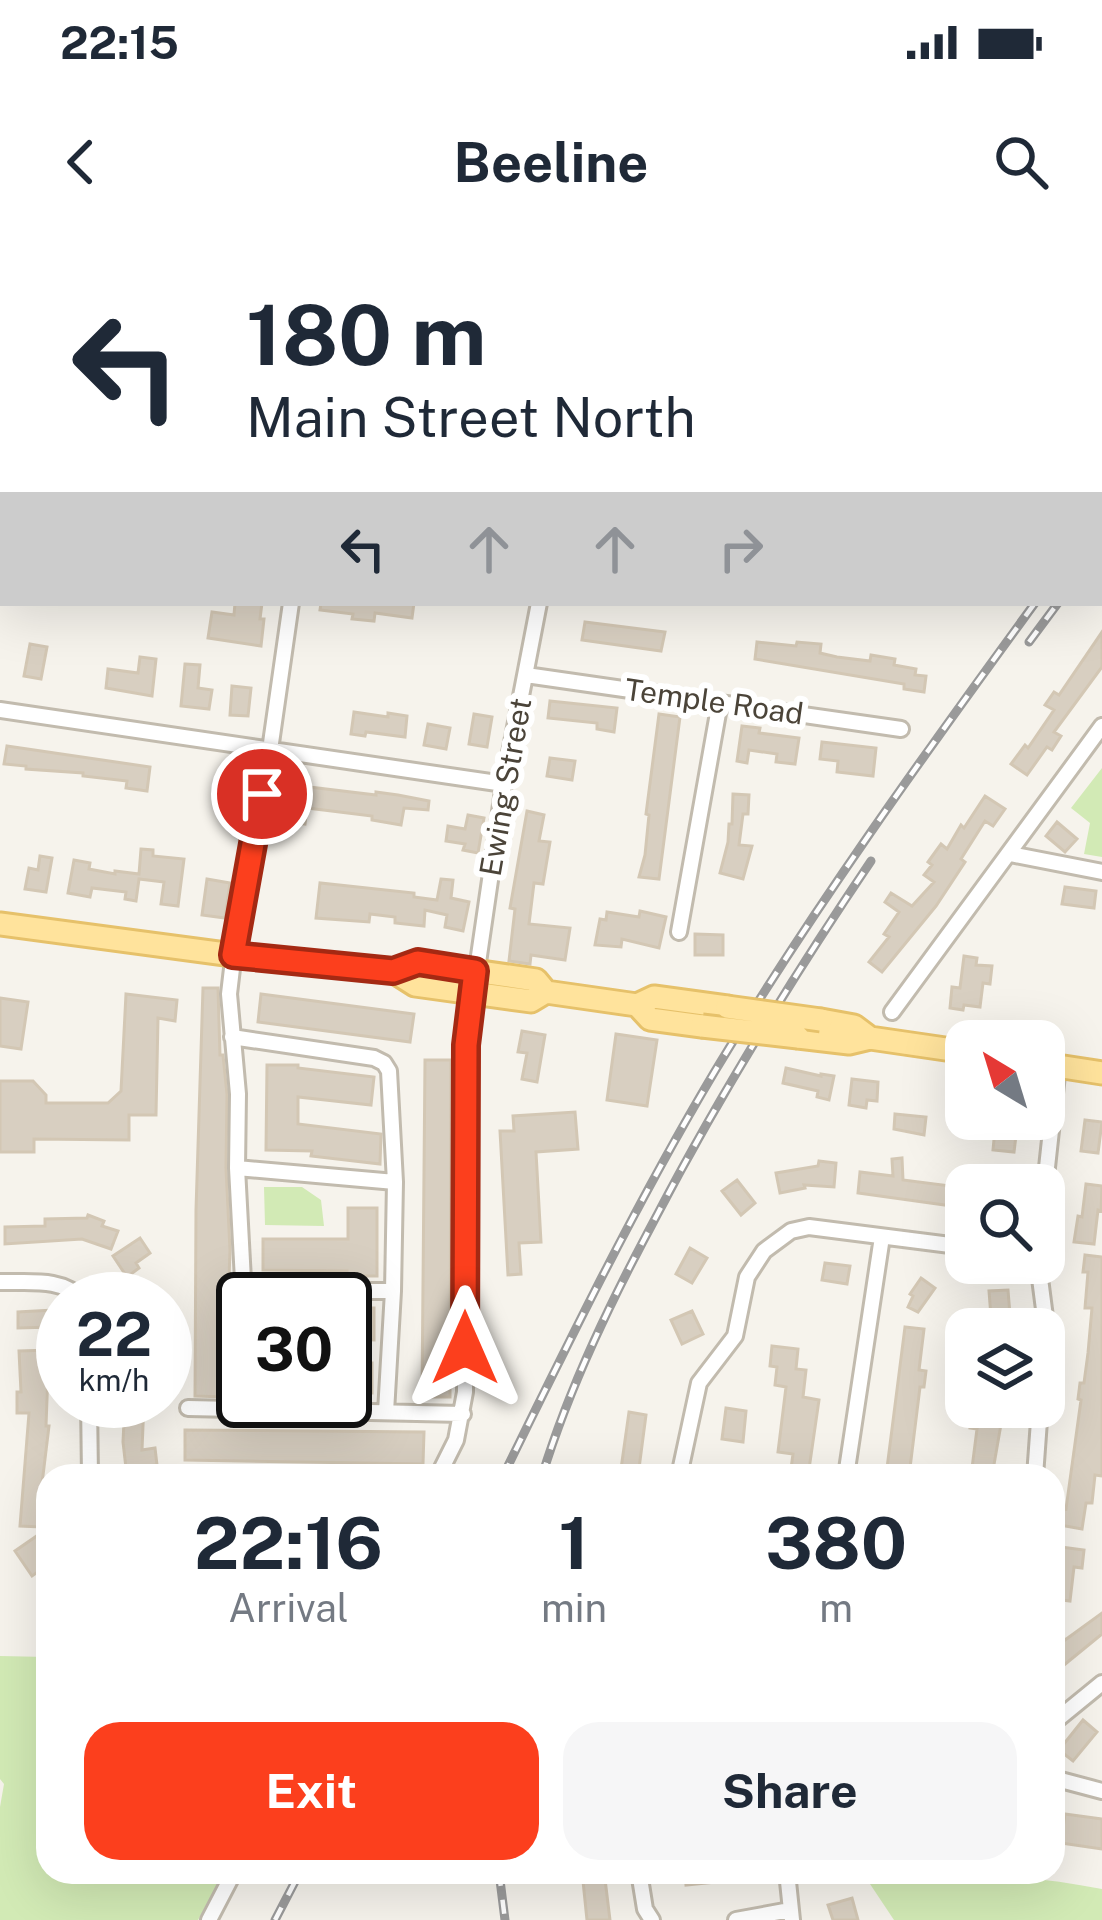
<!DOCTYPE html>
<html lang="en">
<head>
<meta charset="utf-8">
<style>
  body { margin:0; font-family:"Public Sans",sans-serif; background:#f6f6f7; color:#1f2937; height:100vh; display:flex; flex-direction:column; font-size:45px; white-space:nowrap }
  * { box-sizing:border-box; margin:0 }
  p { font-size:39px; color:#747a83 }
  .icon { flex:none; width:66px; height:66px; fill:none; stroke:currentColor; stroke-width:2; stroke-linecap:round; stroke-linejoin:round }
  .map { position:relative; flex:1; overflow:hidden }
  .side { position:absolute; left:36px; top:1224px; width:1029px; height:420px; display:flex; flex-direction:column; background:#fff; border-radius:36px; box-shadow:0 12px 48px #0002 }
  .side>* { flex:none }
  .hud { position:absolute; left:0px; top:0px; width:1104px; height:366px; box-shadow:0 12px 48px #0002; background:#fff; color:#1f2937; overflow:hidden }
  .needle { width:78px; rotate:322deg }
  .fabs { position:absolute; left:945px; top:780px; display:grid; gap:24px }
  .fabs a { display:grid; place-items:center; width:120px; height:120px; border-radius:24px; background:#fff; box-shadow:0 12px 48px #0002; font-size:60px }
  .speed { position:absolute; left:36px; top:1032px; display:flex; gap:24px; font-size:60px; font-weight:700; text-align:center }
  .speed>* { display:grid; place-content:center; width:156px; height:156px; border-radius:50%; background:#fff; box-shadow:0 12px 48px #0002; line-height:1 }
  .speed small { font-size:30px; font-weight:400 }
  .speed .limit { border:6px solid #111; border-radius:18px; background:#fff; color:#111 }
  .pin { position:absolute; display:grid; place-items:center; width:102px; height:102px; color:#fff; margin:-51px; border:6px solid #fff; border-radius:50%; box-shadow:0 3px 12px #0007 }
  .me { position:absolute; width:132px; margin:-66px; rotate:0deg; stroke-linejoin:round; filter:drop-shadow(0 0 9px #0008) }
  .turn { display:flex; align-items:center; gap:42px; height:252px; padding:0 48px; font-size:54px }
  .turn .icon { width:156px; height:156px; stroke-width:2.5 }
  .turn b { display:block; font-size:84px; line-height:102px }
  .lanes { display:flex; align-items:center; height:114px; padding:0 48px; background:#0003; justify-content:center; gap:60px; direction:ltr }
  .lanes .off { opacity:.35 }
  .eta { display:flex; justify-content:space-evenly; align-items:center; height:204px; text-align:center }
  .eta b { font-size:72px; font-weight:700; line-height:84px }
  .button { display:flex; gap:24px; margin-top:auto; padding:24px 48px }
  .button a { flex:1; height:138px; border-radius:36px; background:#fc3f1d; color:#fff; font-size:48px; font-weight:700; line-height:138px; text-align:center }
  .button a+a { background:#f6f6f7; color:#1f2937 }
  .status { display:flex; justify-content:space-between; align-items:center; height:84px; padding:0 60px; background:#fff; direction:ltr }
  .status svg { height:33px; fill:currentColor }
  header { display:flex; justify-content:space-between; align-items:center; height:156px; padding:0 48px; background:#fff; font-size:54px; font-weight:700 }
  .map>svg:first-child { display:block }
  .green { fill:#d2eab5 }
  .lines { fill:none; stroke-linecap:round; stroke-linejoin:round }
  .stream { stroke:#a9d4f2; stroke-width:4.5 }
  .building { fill:#d8cfc1; stroke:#d3c7b4; stroke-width:3 }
  .street-casing { stroke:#c2bbae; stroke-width:20 }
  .primary-casing { stroke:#e6c16a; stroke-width:27 }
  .street { stroke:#fff; stroke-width:14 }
  .primary { stroke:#ffe39c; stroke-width:21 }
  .rail-casing { stroke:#9a9a9a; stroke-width:9 }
  .rail { stroke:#fff; stroke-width:4.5; stroke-dasharray:14; stroke-linecap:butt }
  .primary-bridge-casing { stroke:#e6c16a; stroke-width:27; stroke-linecap:butt }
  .primary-bridge { stroke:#ffe39c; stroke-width:21 }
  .route-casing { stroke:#a42913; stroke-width:30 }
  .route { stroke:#fc3f1d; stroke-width:21 }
  .labels { text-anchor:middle; stroke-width:12; stroke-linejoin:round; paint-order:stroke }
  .street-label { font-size:30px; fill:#4b4439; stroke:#fff }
</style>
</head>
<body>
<div class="status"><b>22:15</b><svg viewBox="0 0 49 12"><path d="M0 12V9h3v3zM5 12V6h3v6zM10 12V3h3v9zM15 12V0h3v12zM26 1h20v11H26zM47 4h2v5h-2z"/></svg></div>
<header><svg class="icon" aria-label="back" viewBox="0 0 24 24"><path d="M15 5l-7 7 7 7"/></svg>Beeline<svg class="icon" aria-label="search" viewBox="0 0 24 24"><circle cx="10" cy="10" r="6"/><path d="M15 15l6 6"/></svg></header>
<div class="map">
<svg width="1102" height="1680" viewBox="0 0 1102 1680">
  <rect width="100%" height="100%" fill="#f6f3ec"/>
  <!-- green -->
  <path class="green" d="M67 0H467V3H64Z
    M1102 528V617L1084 614 1090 583 1071 568Z
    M264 947H302L321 960 324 986 265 985Z
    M0 1416 48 1417V1632H225L198 1680H0V1567L4 1544 0 1539Z
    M862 1632C942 1632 1023 1633 1102 1649V1680H894Z"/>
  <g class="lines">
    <!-- stream -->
    <path class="stream" d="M33 0 37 3
      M136 0 142 3
      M95 3 98 0
      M179 3 192 0"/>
  </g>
  <!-- building -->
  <path class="building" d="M235 363H262L260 379H264L261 406 208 398 212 372 234 375Z
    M321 363H414L412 378 375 373 374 381 352 379 353 374 320 370Z
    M585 382 665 392 661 411 582 400Z
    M1102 392V427L1054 492 1061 496 1052 510 1047 507 1027 535 1011 524 1025 505 1028 508 1054 470 1045 465 1054 452 1059 455Z
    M757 402 796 406 797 402 821 404 820 413 837 417 870 421 871 415 895 419 894 425 916 429 915 435 926 436 924 452 904 449V444L755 419Z
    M30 404 47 407 41 439 24 436Z
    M140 417 156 419 152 456 106 448 108 429 138 433Z
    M185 424 200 425 198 448 212 450 209 469 181 466Z
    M232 446 251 448 248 476 230 475Z
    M550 461 617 468 614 492 597 489V483L548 478Z
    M354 472 388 477V473L407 476 405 497 366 492 365 496 351 494Z
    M474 474 492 477 487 507 469 504Z
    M659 474 680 477 659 639 639 637 645 615 649 575 646 574Z
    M428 484 450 488 446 509 424 505Z
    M742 486 760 488 759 493 799 498 795 524 776 522 777 514 749 510 747 523 737 521Z
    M822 502 876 508 873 536 837 532 838 521 820 519Z
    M7 506 150 527 147 551 126 548 127 541 83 536V533L26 529V526L4 524Z
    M550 518 575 521 572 540 547 536Z
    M293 545 376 555V552L398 555 429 561 428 570 404 568 401 585 372 580V576L307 568 305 584 288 582Z
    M733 554 749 555 748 574H743L739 605 752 606 743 639 720 633 728 602 729 584H732Z
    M985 556 1005 569 993 586 985 581 961 619 965 622 936 666 882 732 869 722 889 697 884 694 899 672 885 662 891 653 912 666 934 642 924 635 932 625 928 622 941 604 947 609 961 585 964 588Z
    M527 571 544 575 539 601 550 602 543 644 534 643 529 684 570 688 565 720 531 715 530 724 509 721 515 669 510 668Z
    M468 575 484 578 478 613 463 610 465 604 446 601 448 586 465 589Z
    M1057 582 1077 599 1065 612 1046 596Z
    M141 609 153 610V616L184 619 178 666 161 664 164 642 139 639 136 661 125 659 126 652 92 648 90 657 68 653 74 620 90 623 89 629 115 634V631L139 634Z
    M40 616 52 618 46 652 25 649 29 628 38 630Z
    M207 639 230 643 225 678 202 675Z
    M441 639 453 640 451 658 469 662 463 691 445 687 447 675 425 670 424 686 395 683V677L370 674 369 682 316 678 320 643 414 653V657L437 660Z
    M1065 647 1096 651 1094 668 1062 664Z
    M640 671 666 677 659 708 622 699 621 707 595 705 600 679 606 680 607 672 639 677Z
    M695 694 723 695V715H695Z
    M964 716 977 718 976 725 992 726 990 744 983 743 980 767 964 765 963 770 950 768 952 747 960 748Z
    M203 748H218L220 815H223L227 854 226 928 230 1010 225 1157 195 1156 196 970Z
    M126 754 177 760 175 781 158 778 156 875H129V900L34 899V912H0V841H33L46 855V863H108L121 851Z
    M261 754 414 774 410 802 258 782Z
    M0 758 28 762 21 809 0 806Z
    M522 791 545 795 537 842 522 839 527 813 518 812Z
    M616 794 657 800 647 866 607 860Z
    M425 820H451L450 1157H422Z
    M267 825H298V828L374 837 371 865 298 857V884L381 894 380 924 311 916 312 911 266 910Z
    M786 828 821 836V834L834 836 829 860 817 857 818 851 783 843Z
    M852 839 878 842 877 861 867 860 866 868 849 865Z
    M954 841 966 843V875L961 874 960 886 949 885Z
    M575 872 578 909 536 912 541 1002 519 1003 521 1034 508 1035 500 891H514L513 876Z
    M895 874 926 877 924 895 894 889Z
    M996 879H1018L1014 912 993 910Z
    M1085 880 1102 882 1098 913 1081 911Z
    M902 918 903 940 966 948V968L858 953 860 932 893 936 892 919Z
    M819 921 836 923 834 947 804 945 805 948 780 953 776 933 818 926Z
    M737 940 755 963 741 975 722 951Z
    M1086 944 1102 946 1101 971 1098 970 1094 1004 1074 1002 1078 976 1082 977Z
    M348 968H377V1036H347V1031L263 1030V999H348Z
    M88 975 104 981 102 986 118 991 111 1009 82 999 5 1004V987L45 986V979L87 978Z
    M140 998 150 1013 136 1023 139 1028 127 1037 113 1016Z
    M690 1008 707 1018 692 1043 676 1034Z
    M1085 1015 1102 1017V1236L1095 1235 1092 1263H1086L1082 1289 1060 1285 1063 1268 1066 1269 1081 1160 1078 1159 1080 1143H1084L1088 1113 1092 1068H1085L1088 1032H1083Z
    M825 1023 850 1026 847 1044 822 1040Z
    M921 1038 935 1048 918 1072 908 1067 913 1056 910 1054Z
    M1008 1050 1010 1075 991 1077 989 1051Z
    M345 1068H374V1100L345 1099Z
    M53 1070V1087L18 1088V1072Z
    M692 1071 703 1094 682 1104 671 1080Z
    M905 1087 924 1089 919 1130 926 1131 924 1147H920L909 1236H886Z
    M772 1106 798 1109 796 1129 806 1130 803 1157 819 1160 808 1236H790L793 1214 778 1212 786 1147 775 1145 777 1127 770 1126Z
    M51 1110V1132H48L46 1186H49L40 1260 41 1287 20 1286 29 1173H17V1152H21L19 1111Z
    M345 1123H372V1153H345Z
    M125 1161H144L142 1210 155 1208 157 1225 126 1228 123 1202Z
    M973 1167H1004L992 1236H971L977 1189 970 1188Z
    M726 1168 746 1171 743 1202 722 1199Z
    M629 1172 646 1175 638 1236H620Z
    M185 1190 424 1192 423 1224 185 1220Z
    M41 1293 40 1300 48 1295V1325L32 1336 15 1311Z
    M1061 1307 1084 1310 1082 1328 1074 1327 1070 1361 1053 1359 1054 1333 1057 1334Z
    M1102 1373V1394L1064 1425 1053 1411V1400L1061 1394 1065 1400Z
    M1083 1480 1097 1492 1073 1521 1059 1510Z
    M1065 1574 1102 1579V1609L1061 1603Z
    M685 1632H745L746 1639 686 1645Z
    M605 1639 610 1680H587L583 1641Z
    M852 1658 858 1680H833L828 1665Z"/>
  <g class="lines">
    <!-- street casing -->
    <g class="street-casing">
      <path id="street" d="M592 3 593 0
        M1101 16 1102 14
        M526 435 901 489
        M0 470 504 544
        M1010 614 1102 632
        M679 692 720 462
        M892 772 1102 486
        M232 797 374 818 384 823 389 831 395 942 393 1051 386 1172
        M237 928 395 942
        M1044 955 1058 826
        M1038 1023 1045 1077 1044 1099
        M0 1042C29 1043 61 1037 82 1059
        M244 1051H393
        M244 1059 237 928 238 854 229 754 237 686 270 510 291 363
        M89 1161 90 1236
        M188 1168 463 1174
        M235 1170 243 1067
        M438 1236 456 1200 465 1152 466 805 504 544 539 363
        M679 1236 699 1143 735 1096 747 1037 764 1011 791 991 809 987 966 1007
        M846 1236 882 997
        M1035 1236 1040 1167
        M1053 1483 1102 1443
        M1053 1538 1102 1551
        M639 1632 645 1669 652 1680
        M787 1632 792 1680
        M209 1680 234 1632
        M736 1680 790 1670"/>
    </g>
    <!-- primary casing -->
    <g class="primary-casing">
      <path id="primary" d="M0 684 233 715 393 731 418 723 536 740 546 752
        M393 731 415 745 531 761 546 752 637 765 654 757 727 767
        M637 765 650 779 702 786
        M821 780 854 786 870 798
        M798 797 849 803 870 798 966 812
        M1044 824 1102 833"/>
    </g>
    <!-- street -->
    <use href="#street" class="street"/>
    <!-- primary -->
    <use href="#primary" class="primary"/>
    <!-- rail casing -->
    <g class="rail-casing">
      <path id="rail" d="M1101 273 1102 272
        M1101 304 1102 303
        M1029 402 1058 363
        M503 1236C570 1099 637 962 715 831 813 669 923 516 1035 363
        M542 1236C570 1145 612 1059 657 975 721 853 794 735 871 621
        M499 1632 505 1680
        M275 1680 300 1632"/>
    </g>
    <!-- rail -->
    <use href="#rail" class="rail"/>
    <!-- primary-bridge casing -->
    <g class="primary-bridge-casing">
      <path id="primary-bridge" d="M727 767 821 780
        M702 786 798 797"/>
    </g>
    <!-- primary-bridge -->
    <use href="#primary-bridge" class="primary-bridge"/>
  </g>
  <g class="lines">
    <!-- route casing -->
    <g class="route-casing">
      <path id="route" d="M262 554 233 715 393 731 418 722 475 731 466 805 465 1108"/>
    </g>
    <!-- route -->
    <use href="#route" class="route"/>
  </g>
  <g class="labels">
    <!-- street labels -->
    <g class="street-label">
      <text transform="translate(714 462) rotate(8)" y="10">Temple Road</text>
      <text transform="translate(506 547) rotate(-80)" y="10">Ewing Street</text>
    </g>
  </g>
</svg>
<div class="fabs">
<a><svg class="needle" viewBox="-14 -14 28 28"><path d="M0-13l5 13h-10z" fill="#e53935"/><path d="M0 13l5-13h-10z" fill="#747a83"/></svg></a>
<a><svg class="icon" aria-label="search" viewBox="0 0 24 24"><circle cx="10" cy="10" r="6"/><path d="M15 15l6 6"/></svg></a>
<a><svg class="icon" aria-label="layers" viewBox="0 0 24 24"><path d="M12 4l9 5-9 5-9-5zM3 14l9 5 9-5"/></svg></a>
</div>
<div class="speed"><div>22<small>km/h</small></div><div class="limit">30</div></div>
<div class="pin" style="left:262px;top:554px;background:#d93025"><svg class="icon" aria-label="arrive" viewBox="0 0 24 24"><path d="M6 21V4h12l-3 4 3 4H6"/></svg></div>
<svg class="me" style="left:465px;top:1108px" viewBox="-20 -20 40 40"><path d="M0-17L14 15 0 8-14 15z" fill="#fc3f1d" stroke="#fff" stroke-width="4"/></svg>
<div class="hud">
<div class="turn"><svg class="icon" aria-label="left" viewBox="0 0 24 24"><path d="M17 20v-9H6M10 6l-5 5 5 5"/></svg><div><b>180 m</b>Main Street North</div></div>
<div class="lanes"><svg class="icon" aria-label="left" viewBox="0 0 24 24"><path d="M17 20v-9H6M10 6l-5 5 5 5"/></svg><svg class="icon off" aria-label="ahead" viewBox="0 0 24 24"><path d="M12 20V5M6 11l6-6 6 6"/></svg><svg class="icon off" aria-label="ahead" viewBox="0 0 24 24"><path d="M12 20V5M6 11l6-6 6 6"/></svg><svg class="icon off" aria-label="right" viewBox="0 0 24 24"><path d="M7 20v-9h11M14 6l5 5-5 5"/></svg></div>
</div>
<section class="side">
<div class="eta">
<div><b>22:16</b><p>Arrival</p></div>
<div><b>1</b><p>min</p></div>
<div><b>380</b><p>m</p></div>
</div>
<div class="button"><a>Exit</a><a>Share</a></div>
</section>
</div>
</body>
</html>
